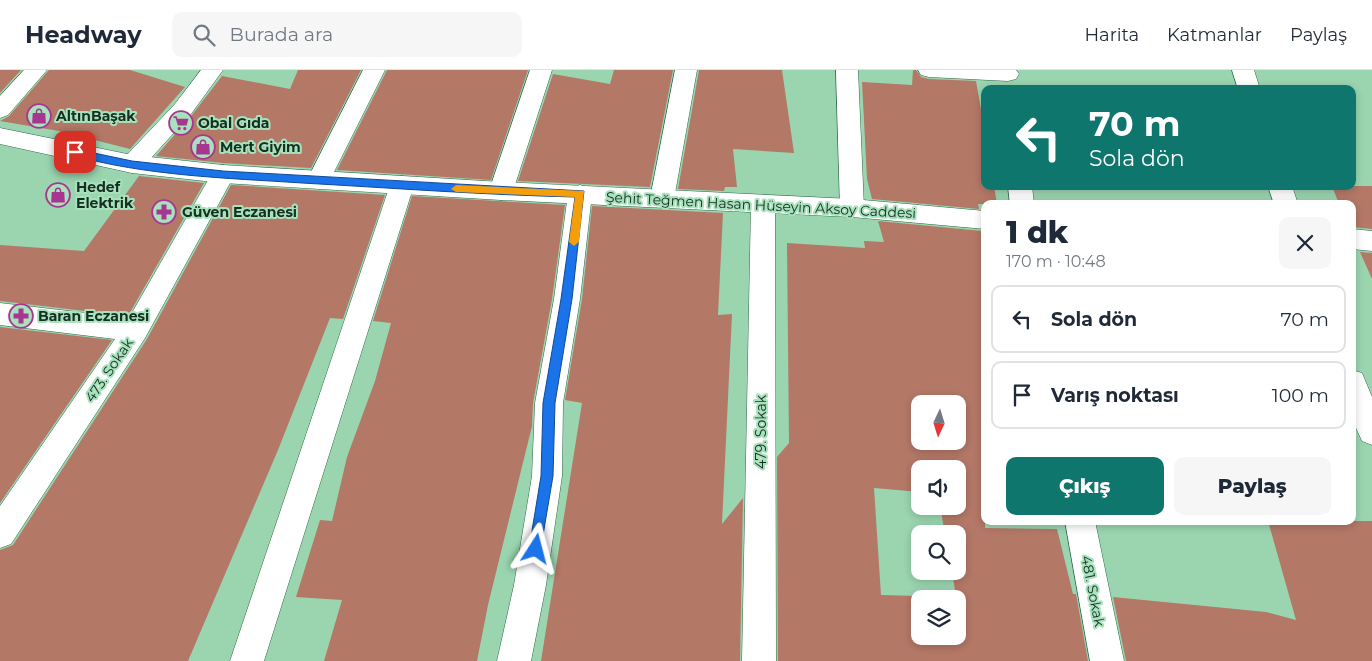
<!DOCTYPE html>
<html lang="tr">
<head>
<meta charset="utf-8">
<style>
  body { margin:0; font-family:Montserrat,sans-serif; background:#f6f6f7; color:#1f2937; height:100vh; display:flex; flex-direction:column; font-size:19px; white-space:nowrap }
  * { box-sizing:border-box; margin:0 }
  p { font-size:16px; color:#747a83 }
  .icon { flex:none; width:28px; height:28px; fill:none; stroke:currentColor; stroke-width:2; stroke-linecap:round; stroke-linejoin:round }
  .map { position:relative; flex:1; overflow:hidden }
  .sheet { position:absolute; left:981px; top:130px; width:375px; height:325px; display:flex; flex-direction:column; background:#fff; border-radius:10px; box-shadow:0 2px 8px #0003 }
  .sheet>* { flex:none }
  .banner { position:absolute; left:981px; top:15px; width:375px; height:105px; border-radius:10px; box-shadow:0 2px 8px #0003; background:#0f766e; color:#fff; overflow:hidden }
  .needle { width:32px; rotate:184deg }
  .controls { position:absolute; left:911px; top:325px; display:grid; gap:10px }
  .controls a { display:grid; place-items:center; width:55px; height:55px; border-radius:10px; background:#fff; box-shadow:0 2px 8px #0003; font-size:25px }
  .pin { position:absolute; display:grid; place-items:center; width:42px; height:42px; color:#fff; margin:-21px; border-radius:10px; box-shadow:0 2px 8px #0006 }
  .me { position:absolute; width:55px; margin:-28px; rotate:9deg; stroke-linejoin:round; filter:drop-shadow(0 0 4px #0008) }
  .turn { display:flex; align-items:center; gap:18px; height:105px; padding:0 25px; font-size:22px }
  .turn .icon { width:65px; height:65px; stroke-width:2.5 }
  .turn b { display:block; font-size:35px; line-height:42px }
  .round { display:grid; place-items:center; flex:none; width:52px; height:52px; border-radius:10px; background:#f6f6f7 }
  .head { display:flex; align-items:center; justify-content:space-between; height:85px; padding:0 25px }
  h1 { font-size:30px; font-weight:800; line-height:38px }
  .cta { display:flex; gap:10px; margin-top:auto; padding:10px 25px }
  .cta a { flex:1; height:58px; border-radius:10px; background:#0f766e; color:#fff; font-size:20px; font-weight:800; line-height:58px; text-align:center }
  .cta a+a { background:#f6f6f7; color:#1f2937 }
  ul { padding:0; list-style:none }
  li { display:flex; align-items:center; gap:15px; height:68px; margin:0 10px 8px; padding:0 15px; border:2px solid #e0e1e3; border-radius:10px }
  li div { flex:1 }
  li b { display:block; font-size:19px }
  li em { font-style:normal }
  header { display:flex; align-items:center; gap:30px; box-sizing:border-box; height:70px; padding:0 25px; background:#fff; border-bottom:1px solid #e0e1e3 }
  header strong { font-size:24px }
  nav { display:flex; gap:28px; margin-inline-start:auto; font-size:18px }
  .search { width:350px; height:45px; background:#f6f6f7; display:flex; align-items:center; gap:12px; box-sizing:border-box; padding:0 18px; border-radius:10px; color:#747a83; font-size:19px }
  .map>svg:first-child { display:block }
  .building { fill:#b47867; fill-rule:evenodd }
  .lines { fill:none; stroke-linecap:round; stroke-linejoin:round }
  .minor-casing { stroke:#306949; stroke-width:1 }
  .tertiary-casing { stroke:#306949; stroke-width:1 }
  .minor { fill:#fff; fill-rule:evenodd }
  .tertiary { fill:#fff; fill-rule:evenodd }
  .route { fill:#1a73e8; stroke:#114b97 }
  .slow { fill:#f59e0b }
  .labels { text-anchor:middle; stroke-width:4; stroke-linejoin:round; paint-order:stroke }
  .poi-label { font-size:14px; font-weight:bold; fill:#172f21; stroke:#a7e2bd; text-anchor:start }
  .street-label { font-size:14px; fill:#172f21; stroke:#a7e2bd }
</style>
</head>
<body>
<header>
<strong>Headway</strong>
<div class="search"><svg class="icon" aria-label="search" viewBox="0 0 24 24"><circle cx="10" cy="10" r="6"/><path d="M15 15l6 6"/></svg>Burada ara</div>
<nav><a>Harita</a><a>Katmanlar</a><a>Paylaş</a></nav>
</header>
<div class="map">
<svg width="1372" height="591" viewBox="0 0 1372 591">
  <rect width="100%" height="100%" fill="#9ad5b0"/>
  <!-- building -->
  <path class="building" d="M0 0H21L0 23Z
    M49 0H130L185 17 130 79 59 61 0 51 9 46Z
    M298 0H361L311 98 223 93 156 86 192 45 222 6 290 19Z
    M387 0H528L491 110 337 100Z
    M614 0H673L650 117 518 111 553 4 610 14Z
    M699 0H782L794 83 733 79 737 117H725L724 121 678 119Z
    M913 0H916L921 7 929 9 976 11 985 62V116H994L997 134H978L979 139 872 129 867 109 862 12 912 15Z
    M139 106 204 113 128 246 0 231V175L84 181Z
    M231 115 385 125 343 249 330 248 278 380 188 591H0V480L13 475 147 269Z
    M1332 116H1372V159L1352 157V134H1339Z
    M412 126 565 135 552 229 533 333 532 356 488 535 477 591H324L342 530 296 527 320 450 332 451 347 387 375 311 391 253 373 251Z
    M592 136 723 143 718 245 732 244 722 454 743 428 740 591H541L582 333 565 330 582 229Z
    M878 151 982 161 985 183V458L1057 459 1073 524H1076L1088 591H778L777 387 789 373 787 173 865 178 864 171 884 172ZM920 334H958V371H920ZM920 399H958V436H940L945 464H958V501H952L956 527 881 525 874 418 920 422ZM920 529H958V566H920Z
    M1360 182 1372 183V209Z
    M0 257 112 270 0 433Z
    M1268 451H1372V591H1126L1113 527 1266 542 1296 550Z"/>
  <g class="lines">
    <!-- minor casing -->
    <g class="minor-casing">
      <path id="minor" d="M24 0H47L8 45 0 48V26Z
        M201 0H223L191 44 140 100 132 103 124 100 120 94 124 88 175 34Z
        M363 0H385L327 116 319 119 311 116 307 110Z
        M530 0H552L513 121 509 127 501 130 493 127 489 121Z
        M675 0H697L674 129 670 135 662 138 654 135 650 129Z
        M836 0H858L864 138 861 145 852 147 843 145 840 138Z
        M918 0H1016L1019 4 1016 9 1008 11 929 7 921 5Z
        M1232 0H1254L1260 19H1238Z
        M223 95 231 98 235 104 145 268 11 474 0 478V436L115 269 0 255V233L129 248 215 98Z
        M402 106 410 109 414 115 264 591H230L390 115 394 109Z
        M580 115 588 118 592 124 580 229 563 333 562 406 546 515 531 591H497L514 515 532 406 535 333 554 229 568 124 572 118Z
        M1008 116H1032L1034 134H1010Z
        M1268 116H1292L1298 134H1274Z
        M763 125 772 128 775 134 776 591H742L751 134 754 128Z
        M1352 300 1362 303 1372 327V375L1362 371 1352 349Z
        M1065 451H1095L1124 591H1090Z"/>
    </g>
    <!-- tertiary casing -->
    <g class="tertiary-casing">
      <path id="tertiary" d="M0 58 132 85 223 95 501 112 852 129 985 141V159L852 147 501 130 223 113 132 103 0 74Z
        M1352 159 1372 161V181L1352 179Z"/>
    </g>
    <!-- minor -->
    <use href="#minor" class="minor"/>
    <!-- tertiary -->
    <use href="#tertiary" class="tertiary"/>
  </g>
  <!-- route -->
  <path class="route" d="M75 79 132 91 223 101 584 121 572 229 555 333 553 406 540 483 536 485 531 483 529 479 541 406 543 333 561 229 575 127C484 125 393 118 302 113 226 108 146 106 72 85L70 82Z"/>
  <!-- slow -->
  <path class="slow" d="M456 115 584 121 579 172 574 176 569 172 575 127 456 122 451 119Z"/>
  <!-- icons -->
  <defs>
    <g id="shop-ring" transform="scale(1.25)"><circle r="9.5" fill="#a7e2bd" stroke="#a83691" stroke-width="1.5"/><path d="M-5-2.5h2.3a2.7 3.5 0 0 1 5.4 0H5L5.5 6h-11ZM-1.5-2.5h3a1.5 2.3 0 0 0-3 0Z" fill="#a83691"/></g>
    <g id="supermarket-ring" transform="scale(1.25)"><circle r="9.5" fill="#a7e2bd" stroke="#a83691" stroke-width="1.5"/><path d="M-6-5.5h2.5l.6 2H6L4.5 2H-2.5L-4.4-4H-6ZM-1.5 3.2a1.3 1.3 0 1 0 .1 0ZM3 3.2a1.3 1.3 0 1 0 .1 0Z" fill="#a83691"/></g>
    <g id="pharmacy-ring" transform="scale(1.25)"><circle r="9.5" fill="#a7e2bd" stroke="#a83691" stroke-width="1.5"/><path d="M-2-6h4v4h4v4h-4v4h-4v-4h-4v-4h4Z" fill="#a83691"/></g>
  </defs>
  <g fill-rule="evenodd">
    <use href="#shop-ring" x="39" y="46"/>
    <use href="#supermarket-ring" x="181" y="53"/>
    <use href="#shop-ring" x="203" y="77"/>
    <use href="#shop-ring" x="58" y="125"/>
    <use href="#pharmacy-ring" x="164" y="142"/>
    <use href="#pharmacy-ring" x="21" y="246"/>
  </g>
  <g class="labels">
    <!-- poi labels -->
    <g class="poi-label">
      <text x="56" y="51">AltınBaşak</text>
      <text x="198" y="58">Obal Gıda</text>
      <text x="220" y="82">Mert Giyim</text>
      <text x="76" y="122">Hedef<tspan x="76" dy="16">Elektrik</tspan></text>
      <text x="182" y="147">Güven Eczanesi</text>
      <text x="38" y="251">Baran Eczanesi</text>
    </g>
    <!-- street labels -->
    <g class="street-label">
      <text transform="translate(761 135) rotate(3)" y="5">Şehit Teğmen Hasan Hüseyin Aksoy Caddesi</text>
      <text transform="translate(109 300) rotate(-56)" y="5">473. Sokak</text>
      <text transform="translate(761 362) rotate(-90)" y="5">479. Sokak</text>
      <text transform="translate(1093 521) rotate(79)" y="5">481. Sokak</text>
    </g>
  </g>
</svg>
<div class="controls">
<a><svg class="needle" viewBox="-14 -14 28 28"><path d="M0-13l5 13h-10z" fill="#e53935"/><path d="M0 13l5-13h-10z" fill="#747a83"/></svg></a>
<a><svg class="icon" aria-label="sound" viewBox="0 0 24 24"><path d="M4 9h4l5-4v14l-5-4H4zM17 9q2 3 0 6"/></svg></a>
<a><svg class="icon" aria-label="search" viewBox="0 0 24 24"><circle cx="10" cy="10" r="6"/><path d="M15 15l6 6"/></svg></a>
<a><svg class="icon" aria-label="layers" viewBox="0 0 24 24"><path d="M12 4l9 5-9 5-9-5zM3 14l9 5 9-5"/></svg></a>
</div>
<div class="pin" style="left:75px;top:82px;background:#d93025"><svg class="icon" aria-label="arrive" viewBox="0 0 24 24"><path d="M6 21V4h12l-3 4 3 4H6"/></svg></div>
<svg class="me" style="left:536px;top:479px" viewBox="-20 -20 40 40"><path d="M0-17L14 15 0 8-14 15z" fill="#1a73e8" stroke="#fff" stroke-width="4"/></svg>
<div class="banner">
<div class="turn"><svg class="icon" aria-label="left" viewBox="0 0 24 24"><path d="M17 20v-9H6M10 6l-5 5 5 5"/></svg><div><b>70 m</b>Sola dön</div></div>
</div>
<section class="sheet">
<div class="head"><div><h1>1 dk</h1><p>170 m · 10:48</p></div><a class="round"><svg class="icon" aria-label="close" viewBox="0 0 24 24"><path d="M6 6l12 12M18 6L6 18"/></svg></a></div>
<ul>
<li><svg class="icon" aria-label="left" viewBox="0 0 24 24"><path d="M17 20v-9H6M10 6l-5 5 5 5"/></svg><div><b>Sola dön</b></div><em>70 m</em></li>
<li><svg class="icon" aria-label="arrive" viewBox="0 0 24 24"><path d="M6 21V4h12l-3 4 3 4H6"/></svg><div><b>Varış noktası</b></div><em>100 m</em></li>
</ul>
<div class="cta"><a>Çıkış</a><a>Paylaş</a></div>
</section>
</div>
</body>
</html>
